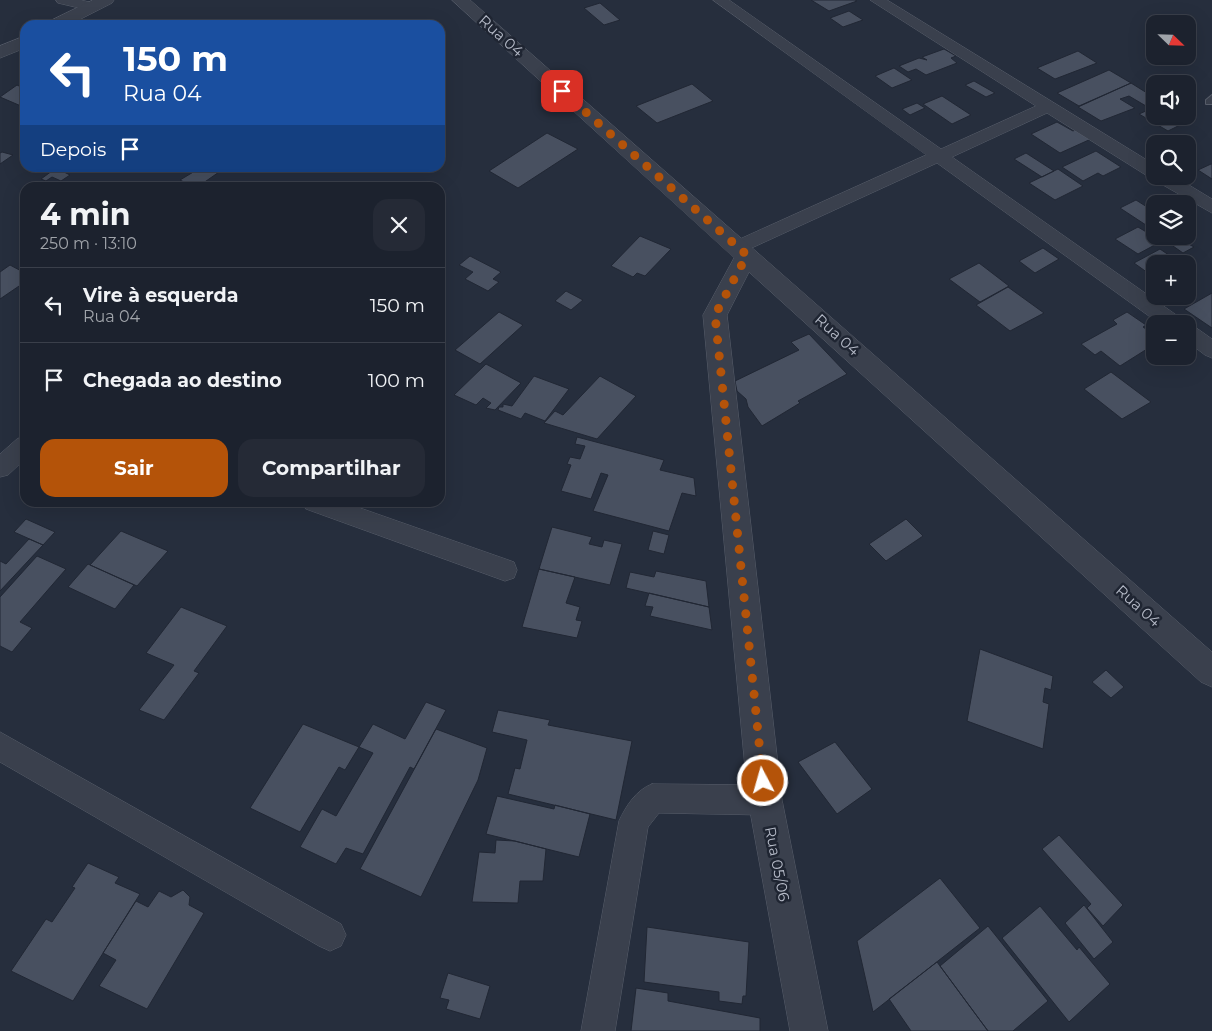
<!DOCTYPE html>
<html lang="pt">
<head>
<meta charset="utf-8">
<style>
  body { margin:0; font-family:Montserrat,sans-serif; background:#252a36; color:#f1f3f6; height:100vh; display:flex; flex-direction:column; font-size:19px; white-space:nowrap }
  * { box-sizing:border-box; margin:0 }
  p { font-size:16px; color:#a0a4aa }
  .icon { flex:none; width:28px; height:28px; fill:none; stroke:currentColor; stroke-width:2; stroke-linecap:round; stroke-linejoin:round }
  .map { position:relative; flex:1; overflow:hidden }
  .details { position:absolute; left:20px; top:182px; width:425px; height:325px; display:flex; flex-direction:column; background:#1c222e; border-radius:15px; box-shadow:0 5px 20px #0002,0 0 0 1px #3a3f4a }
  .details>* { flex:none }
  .guide { position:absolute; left:20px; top:20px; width:425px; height:152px; border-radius:15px; box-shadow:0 5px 20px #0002,0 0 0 1px #3a3f4a; background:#1a4fa0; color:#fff; overflow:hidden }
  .needle { width:32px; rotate:113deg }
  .controls { position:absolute; left:1146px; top:15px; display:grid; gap:10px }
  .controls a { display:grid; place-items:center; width:50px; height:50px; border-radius:10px; background:#1c222e; box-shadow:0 5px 20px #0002,0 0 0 1px #3a3f4a; font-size:25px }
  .pin { position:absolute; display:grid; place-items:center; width:42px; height:42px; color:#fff; margin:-21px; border-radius:10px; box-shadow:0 2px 8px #0006 }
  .me { position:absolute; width:55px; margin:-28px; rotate:354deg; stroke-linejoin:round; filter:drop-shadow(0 0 4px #0008) }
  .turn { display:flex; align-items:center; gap:18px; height:105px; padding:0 20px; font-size:22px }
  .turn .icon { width:65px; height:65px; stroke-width:2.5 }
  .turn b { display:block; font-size:35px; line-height:42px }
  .then { display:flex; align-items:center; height:48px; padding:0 20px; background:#0003; gap:10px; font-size:19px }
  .round { display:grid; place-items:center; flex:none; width:52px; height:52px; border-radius:15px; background:#252a36 }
  .headline { display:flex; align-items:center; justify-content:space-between; height:85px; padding:0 20px }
  h1 { font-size:30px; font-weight:700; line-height:38px }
  .primary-button { display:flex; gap:10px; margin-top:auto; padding:10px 20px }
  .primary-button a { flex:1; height:58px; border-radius:15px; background:#b45309; color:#fff; font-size:20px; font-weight:700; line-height:58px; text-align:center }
  .primary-button a+a { background:#252a36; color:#f1f3f6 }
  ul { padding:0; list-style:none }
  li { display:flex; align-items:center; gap:15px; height:75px; padding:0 20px; border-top:1px solid #3a3f4a }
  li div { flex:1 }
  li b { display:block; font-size:19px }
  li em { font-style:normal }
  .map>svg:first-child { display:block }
  .building { fill:#485060; stroke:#212734 }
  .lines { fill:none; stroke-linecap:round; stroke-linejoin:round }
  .service-casing { stroke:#585e6b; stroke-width:2 }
  .minor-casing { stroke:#585e6b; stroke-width:1 }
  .tertiary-casing { stroke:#585e6b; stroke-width:1 }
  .service { fill:#3a404d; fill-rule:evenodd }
  .minor { fill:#3a404d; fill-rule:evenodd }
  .tertiary { fill:#3a404d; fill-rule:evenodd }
  .route { stroke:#b45309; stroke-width:9; stroke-dasharray:0 16.2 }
  .labels { text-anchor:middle; stroke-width:5; stroke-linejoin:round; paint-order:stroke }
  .street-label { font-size:15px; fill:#b6bbc8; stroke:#1f2532 }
</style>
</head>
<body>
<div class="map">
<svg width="1212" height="1031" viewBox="0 0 1212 1031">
  <rect width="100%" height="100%" fill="#262e3d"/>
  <!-- building -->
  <path class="building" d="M811 0H855L857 1 829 11Z
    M600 3 620 20 604 25 584 8Z
    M849 11 863 20 843 27 830 18Z
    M944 49 956 56 951 58 957 63 926 75 916 69 908 72 899 66 919 58 927 60 922 57Z
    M1078 51 1097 63 1055 79 1037 68Z
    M894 68 912 80 892 88 875 76Z
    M1109 70 1131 83 1079 106 1057 93Z
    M974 81 995 93 986 97 965 85Z
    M1131 83 1155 98V107L1151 109 1129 96 1120 99 1135 108 1101 121 1078 107Z
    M692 84 713 101 657 123 636 106Z
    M17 85 25 89V104L21 106 0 97Z
    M942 96 971 115 952 124 923 104Z
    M917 103 925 108 910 115 902 109Z
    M1155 107V116H1181L1188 121 1168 131 1139 114Z
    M1057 122 1073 131 1075 130 1091 139 1060 153 1031 134Z
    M547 133 578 149 518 188 489 171Z
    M1096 151 1121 167 1103 176 1098 173 1083 181 1062 167Z
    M2 152 13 155 0 164V153Z
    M1026 153 1054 171 1042 177 1014 159Z
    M1211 164H1212V179L1198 170Z
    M56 168 70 175 61 181 52 177 46 181 41 179Z
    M200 168H216L222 170 196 188 180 180Z
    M1058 169 1083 186 1055 200 1029 183Z
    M1136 200 1155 212V231L1120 208Z
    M1138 227 1148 233 1152 231 1155 236 1164 240 1138 254 1115 239Z
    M640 236 671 249 645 276 637 273 633 277 611 266Z
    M1183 241 1194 247 1183 253 1173 246Z
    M1043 248 1059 259 1035 273 1019 261Z
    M1160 249 1182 264H1155V278L1134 263Z
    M470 256 501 272 493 279 499 282 488 291 465 279 473 272 459 265Z
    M979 263 1009 286 980 302 949 279Z
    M10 265 25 273V282L0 299V272Z
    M1008 287 1044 313 1010 331 976 305Z
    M566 291 583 300 571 310 555 301Z
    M1212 293V328L1184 309Z
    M499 312 523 325 480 364 455 350Z
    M1127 312 1146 325 1143 327 1155 335V344L1120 366 1101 351 1095 355 1081 344 1117 324 1113 320Z
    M809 334 847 374 798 401 800 403 762 426 748 407 746 399 737 391 735 381 799 350 791 342Z
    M486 364 521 383 495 410 486 408 491 403 483 398 476 405 454 395Z
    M1111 372 1151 402 1122 419 1084 389Z
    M534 376 569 389 545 421 525 413 521 419 498 410 499 407H503V404L512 406Z
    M600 376 636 396 597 439 544 423 555 411 563 415Z
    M577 437 664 460 660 470 694 478 696 496 682 493 669 531 593 511 608 475 601 473 591 499 561 491 571 465 567 464 570 457 580 459 585 446 575 444Z
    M26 519 55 532 43 545 14 532Z
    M906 519 923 536 886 561 869 544Z
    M552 527 592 537 589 544 602 547 604 540 622 544 610 585 539 569Z
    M121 531 168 551 137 586 90 565Z
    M653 531 669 535 664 554 648 550Z
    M29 539 43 545 0 591V561L6 564Z
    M37 556 66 569 20 622 32 628 12 652 0 646V597Z
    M88 564 134 585 115 609 68 587Z
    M539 569 575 577 566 603 580 607 576 620 582 621 577 638 522 627Z
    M656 571 706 581 709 607 626 588 630 572 654 577Z
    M649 593 709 607 712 630 650 616 653 607 645 606Z
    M181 607 227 626 194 671 199 673 164 720 139 710 174 665 146 653Z
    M980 649 1053 676 1051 690 1045 688 1043 702 1049 704 1043 749 967 721Z
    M1106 670 1124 687 1111 698 1092 682Z
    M426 702 446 710 414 769 410 767 363 854 346 848 336 864 300 847 322 809 336 816 373 753 359 747 373 724 405 739Z
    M498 710 550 720 548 725 632 741 616 820 508 794 515 768 520 769 527 740 492 732Z
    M303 724 359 747 345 770 339 767 300 832 250 808Z
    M436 729 487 748 478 780 421 897 360 869Z
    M835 742 872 789 837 814 798 762Z
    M497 796 554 809 555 805 590 814 579 857 486 834Z
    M1059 835 1123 905 1103 926 1087 908 1091 904 1042 849Z
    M496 840 515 841 546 849 543 881H520L518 903 472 902 479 852 495 853Z
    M88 863 119 877 115 883 140 894 73 1001 11 971 46 919 52 922 75 888 72 887Z
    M940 878 980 928 873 1012 857 941Z
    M183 890 190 897 189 905 204 913 147 1009 99 986 116 960 103 953 136 901 148 907 159 891 171 897Z
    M1084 905 1113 942 1094 959 1065 923Z
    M1040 906 1077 950 1079 947 1110 984 1069 1022 1002 938Z
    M988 926 1048 1001 1013 1031H988L940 966Z
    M647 927 749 942 746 996H743L742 1004 719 1001V992L644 982Z
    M937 962 940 966 988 1031H911L889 999Z
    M448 973 490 986 480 1019 446 1009 449 1000 440 998Z
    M636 988 668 993V1001L760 1018V1031H631Z"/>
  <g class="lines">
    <!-- service casing -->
    <g class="service-casing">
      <path id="service" d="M1212 95V104H1206V100Z"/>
    </g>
    <!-- minor casing -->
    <g class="minor-casing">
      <path id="minor" d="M56 0H81L97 4 99 7 92 11 58 3Z
        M713 0H729L941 149 1036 106 870 0H887L1155 165V176H1174L1212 199V213L1149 177 1047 113 952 157 1182 319 1185 324H1160L937 163 745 251 738 253 731 251 729 247 731 243 926 155Z
        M1188 325 1195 327 1212 339V358L1205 355 1188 342Z
        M25 436V459L8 475 0 477V454L17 439Z
        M302 502H343L514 562 517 570 514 578 505 581 306 509Z
        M0 732 341 924 346 935 341 946 330 951 319 946 0 762Z
        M652 784 765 785 775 790 780 800 775 810 765 815 659 813 648 827 615 1031H581L619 821C626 806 636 790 652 784Z"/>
    </g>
    <!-- tertiary casing -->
    <g class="tertiary-casing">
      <path id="tertiary" d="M93 0H114L112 3 69 25H48L50 21Z
        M452 0H470L1212 652V687L1201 682 749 272 727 315 782 800 828 1031H790L748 800 703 315 734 258Z
        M25 36V48L0 58V46Z"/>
    </g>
    <!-- service -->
    <use href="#service" class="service"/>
    <!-- minor -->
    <use href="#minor" class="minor"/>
    <!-- tertiary -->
    <use href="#tertiary" class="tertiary"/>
  </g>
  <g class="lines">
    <!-- route -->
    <path class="route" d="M562 91 747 255 715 315 763 781"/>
  </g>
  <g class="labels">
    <!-- street labels -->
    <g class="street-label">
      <text transform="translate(501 36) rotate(42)" y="5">Rua 04</text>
      <text transform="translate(837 335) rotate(42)" y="5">Rua 04</text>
      <text transform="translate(1138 606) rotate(42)" y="5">Rua 04</text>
      <text transform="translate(777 864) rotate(79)" y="5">Rua 05/06</text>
    </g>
  </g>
</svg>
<div class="controls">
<a><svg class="needle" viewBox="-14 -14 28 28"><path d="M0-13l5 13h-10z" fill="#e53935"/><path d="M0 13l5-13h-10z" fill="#a0a4aa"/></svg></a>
<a><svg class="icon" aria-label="sound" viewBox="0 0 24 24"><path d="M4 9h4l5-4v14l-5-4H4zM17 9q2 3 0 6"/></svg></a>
<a><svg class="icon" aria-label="search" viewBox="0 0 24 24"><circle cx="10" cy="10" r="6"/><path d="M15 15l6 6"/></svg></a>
<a><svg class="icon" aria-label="layers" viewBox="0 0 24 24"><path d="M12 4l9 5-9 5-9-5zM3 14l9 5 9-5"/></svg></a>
<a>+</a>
<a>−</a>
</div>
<div class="pin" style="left:562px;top:91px;background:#d93025"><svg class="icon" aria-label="arrive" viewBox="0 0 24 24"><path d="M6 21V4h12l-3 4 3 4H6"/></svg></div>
<svg class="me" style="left:763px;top:781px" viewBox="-20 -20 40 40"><circle r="17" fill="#b45309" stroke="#fff" stroke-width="3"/><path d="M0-11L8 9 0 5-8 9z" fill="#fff"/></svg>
<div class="guide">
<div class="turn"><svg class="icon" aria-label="left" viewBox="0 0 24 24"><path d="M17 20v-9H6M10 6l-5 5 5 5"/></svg><div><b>150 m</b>Rua 04</div></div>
<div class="then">Depois<svg class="icon" aria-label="arrive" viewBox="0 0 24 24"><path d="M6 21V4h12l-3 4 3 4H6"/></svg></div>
</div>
<section class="details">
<div class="headline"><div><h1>4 min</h1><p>250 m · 13:10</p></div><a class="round"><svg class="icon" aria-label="close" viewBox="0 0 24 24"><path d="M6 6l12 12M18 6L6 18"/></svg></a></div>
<ul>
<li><svg class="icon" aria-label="left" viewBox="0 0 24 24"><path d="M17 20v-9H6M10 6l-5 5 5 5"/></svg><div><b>Vire à esquerda</b><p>Rua 04</p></div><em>150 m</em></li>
<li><svg class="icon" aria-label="arrive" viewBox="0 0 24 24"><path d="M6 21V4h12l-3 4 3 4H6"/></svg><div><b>Chegada ao destino</b></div><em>100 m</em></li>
</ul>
<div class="primary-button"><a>Sair</a><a>Compartilhar</a></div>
</section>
</div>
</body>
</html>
